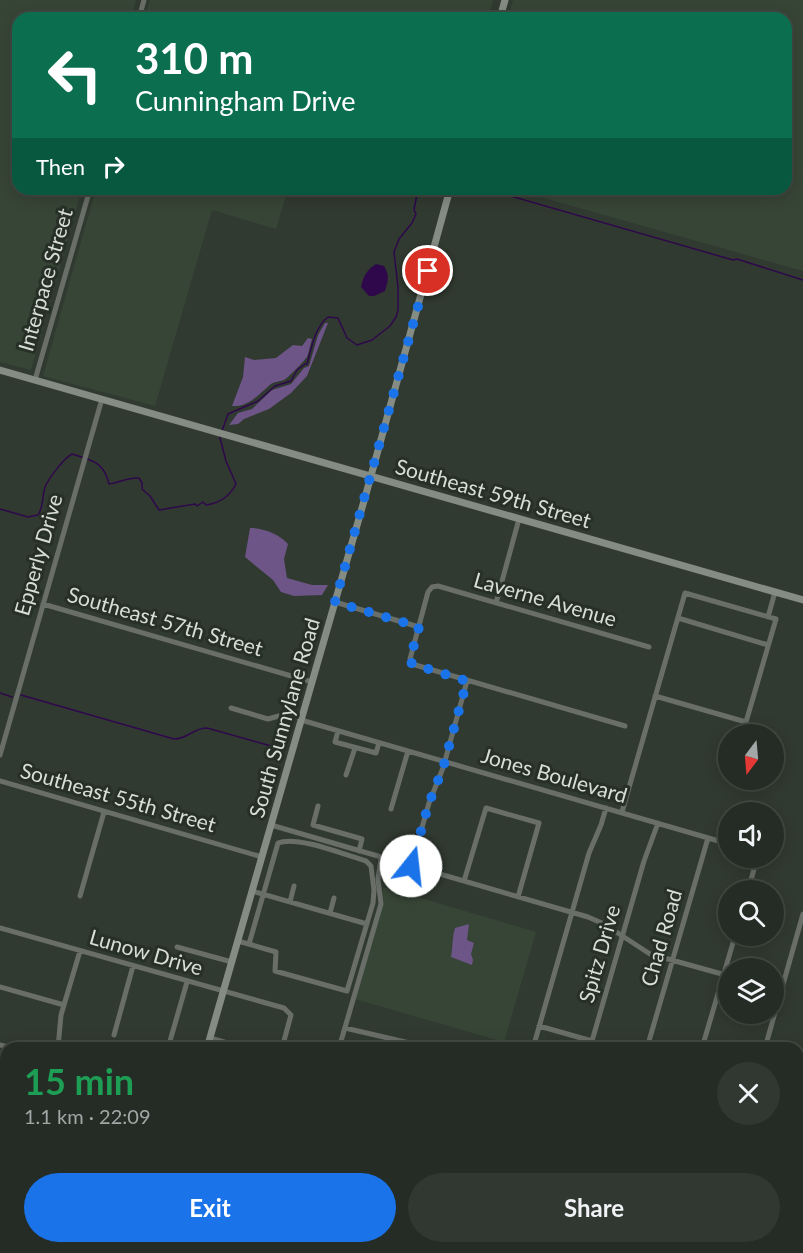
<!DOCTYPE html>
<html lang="en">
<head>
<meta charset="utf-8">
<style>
  body { margin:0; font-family:Lato,sans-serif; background:#313832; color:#f1f3f6; height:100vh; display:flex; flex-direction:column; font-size:22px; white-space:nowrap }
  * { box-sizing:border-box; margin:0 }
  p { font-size:20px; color:#a3a7a7 }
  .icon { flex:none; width:33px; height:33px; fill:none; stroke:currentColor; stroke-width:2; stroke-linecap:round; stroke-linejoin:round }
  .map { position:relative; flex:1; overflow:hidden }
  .sheet { position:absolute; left:0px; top:1042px; width:804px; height:212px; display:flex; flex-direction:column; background:#252c25; border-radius:18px 18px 0 0; box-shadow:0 3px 15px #0003,0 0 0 2px #424842 }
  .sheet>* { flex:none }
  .top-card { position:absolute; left:12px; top:12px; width:780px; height:183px; border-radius:18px; box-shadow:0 3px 15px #0003,0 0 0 2px #424842; background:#0b6e4f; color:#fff; overflow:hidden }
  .needle { width:39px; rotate:196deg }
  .buttons { position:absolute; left:718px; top:724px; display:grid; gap:12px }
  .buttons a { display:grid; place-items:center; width:66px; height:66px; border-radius:50%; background:#252c25; box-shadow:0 3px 15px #0003,0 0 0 2px #424842; font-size:30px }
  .pin { position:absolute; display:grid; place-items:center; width:51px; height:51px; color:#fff; margin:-26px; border:3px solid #fff; border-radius:50%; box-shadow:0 2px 6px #0007 }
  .me { position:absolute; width:66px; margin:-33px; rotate:16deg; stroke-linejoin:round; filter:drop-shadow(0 0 4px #0008) }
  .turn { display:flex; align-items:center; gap:21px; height:126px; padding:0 24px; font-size:27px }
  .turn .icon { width:78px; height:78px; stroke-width:2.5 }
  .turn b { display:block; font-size:42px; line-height:51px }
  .then { display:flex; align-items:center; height:57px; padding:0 24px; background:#0003; gap:12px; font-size:22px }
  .round { display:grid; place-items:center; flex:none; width:63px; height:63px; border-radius:32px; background:#313832 }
  .summary { display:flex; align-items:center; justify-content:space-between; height:102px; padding:0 24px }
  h1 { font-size:36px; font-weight:700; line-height:45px; color:#1e9e55 }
  .primary-button { display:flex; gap:12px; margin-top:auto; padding:12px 24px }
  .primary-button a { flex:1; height:69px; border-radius:36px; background:#1a73e8; color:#fff; font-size:24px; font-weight:700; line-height:69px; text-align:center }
  .primary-button a+a { background:#313832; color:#f1f3f6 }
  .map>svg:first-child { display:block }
  .built { fill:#374536 }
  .green { fill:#6d5587 }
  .water { fill:#2f084c }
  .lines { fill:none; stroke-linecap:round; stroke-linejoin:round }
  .stream { stroke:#2f084c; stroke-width:1.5 }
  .street { stroke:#696e69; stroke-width:5 }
  .secondary { stroke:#858c84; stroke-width:7 }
  .route { stroke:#1a73e8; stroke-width:10; stroke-dasharray:0 18 }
  .labels { text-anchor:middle; stroke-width:6; stroke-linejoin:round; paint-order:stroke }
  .street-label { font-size:21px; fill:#d8ded7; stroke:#273027 }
</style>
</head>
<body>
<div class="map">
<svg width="803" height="1253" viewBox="0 0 803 1253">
  <rect width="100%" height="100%" fill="#313a31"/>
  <!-- built -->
  <path class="built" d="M0 0H136L131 18H18V189H82L31 370 0 362Z
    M150 0H493L488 18H145Z
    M513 0H803V271L512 189H786V18H508Z
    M96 189H288L276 229 212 210 155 406 43 376Z
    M383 887 536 932 504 1042 355 999 382 904Z"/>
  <!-- green -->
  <path class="green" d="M325 323H328L307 376 291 393 269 409 244 419 238 424 229 425 238 413 252 409 272 390 291 384 304 368 309 366 318 335Z
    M308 338 312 339C310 345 309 352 307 357 306 359 286 380 284 380 279 382 276 381 271 384 259 394 249 407 232 406L243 377 245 357 254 360 276 358 293 345 302 346Z
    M250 528C264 528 279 534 288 544L284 559 287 578 312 585H328L322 595 294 596 281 592 273 580 245 557Z
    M469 924 467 940 474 943 471 954 473 960 472 965 451 957C453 947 452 938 455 928Z
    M0 1165 6 1167V1220L0 1218Z"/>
  <!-- water -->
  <path class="water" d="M376 264 384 266C390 276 388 281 385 291L374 296H369L361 287C364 275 366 271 376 264Z"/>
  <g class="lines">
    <!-- stream -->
    <path class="stream" d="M486 189 733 260 737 259 803 280
      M222 431 228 414 258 401 275 386 291 381 297 370 305 364H307C311 349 315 327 328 317L338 318 347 338 357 345 372 340 390 326 396 317 398 310V287L394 252 399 239 412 223 416 214 414 210 418 189
      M0 509 28 517 38 515C44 506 42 496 45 487 49 478 64 458 72 454 92 460 104 462 109 484 119 483 128 477 139 478L142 483V489L150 496 159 510 195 504 197 506 203 502 206 505C220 503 230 496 236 484L226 461 220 438 221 435
      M0 693 12 697
      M21 695 174 739C188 739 193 728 207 728L282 749
      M803 1146 801 1155 803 1164"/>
    <!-- street -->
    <path class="street" d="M139 18 144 0
      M35 380 90 189
      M335 602 419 627
      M496 603 519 519
      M43 604 312 682
      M768 617 775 592
      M678 618 768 645
      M231 708 268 719 286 714 302 718
      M301 720 729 844
      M625 726 412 664 410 659 428 592 432 587 438 586 649 647
      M338 731 335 742 376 753 379 743
      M0 755 102 399
      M346 775 355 748
      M0 781 262 857
      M318 806 313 825 362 839 359 851
      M391 809 408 751
      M622 812 685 593 776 619 746 722 655 696
      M271 825 588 917 604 924 650 954 729 976
      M411 866 429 803 443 768 467 681
      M464 881 486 808 539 823 518 897
      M252 891 367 924
      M748 891 757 858
      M80 896 104 812
      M290 902 294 886
      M330 913 334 898
      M0 928 284 1008 291 1015 282 1048
      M238 941 276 952 275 971 347 991 373 903 374 890 371 866 366 861C345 855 297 835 278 843L249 944
      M177 947 232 962
      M0 987 64 1005
      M539 1026 592 1041 644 861 658 823
      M345 1028 431 1048
      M114 1035 133 966
      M210 1038 245 1048
      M0 1045 12 1048
      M58 1048 61 1015 80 951
      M168 1048 187 982
      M339 1048 381 904 378 879 381 858
      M392 1048 394 1040
      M533 1048 589 853 601 825 606 808
      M647 1048 708 838
      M702 1048 735 936
      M765 1048 803 914
      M0 1131 6 1133
      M0 1224 6 1226
      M85 1248 101 1253
      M168 1248 186 1253
      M391 1248 408 1253
      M553 1248 556 1253
      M15 1253 16 1248
      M72 1253 73 1248
      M281 1253 282 1248
      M441 1253 442 1248
      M587 1253 590 1248
      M648 1253 649 1248"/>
    <!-- secondary -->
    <path class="secondary" d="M500 18 505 0
      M0 370 803 600
      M207 1048 366 494 450 189
      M148 1253 150 1248"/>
  </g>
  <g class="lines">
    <!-- route -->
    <path class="route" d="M411 866 429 803 443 768 467 681 412 664 410 659 419 627 335 602 428 271"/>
  </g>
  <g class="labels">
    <!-- street labels -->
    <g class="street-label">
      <text transform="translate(46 280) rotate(-74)" y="7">Interpace Street</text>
      <text transform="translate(493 494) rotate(16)" y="7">Southeast 59th Street</text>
      <text transform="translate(39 555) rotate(-74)" y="7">Epperly Drive</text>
      <text transform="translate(545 600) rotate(16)" y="7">Laverne Avenue</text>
      <text transform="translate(165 622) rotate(16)" y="7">Southeast 57th Street</text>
      <text transform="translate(285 718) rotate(-74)" y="7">South Sunnylane Road</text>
      <text transform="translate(554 776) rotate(16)" y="7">Jones Boulevard</text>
      <text transform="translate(118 798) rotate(16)" y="7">Southeast 55th Street</text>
      <text transform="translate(662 938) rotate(-74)" y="7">Chad Road</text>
      <text transform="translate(146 953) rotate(16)" y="7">Lunow Drive</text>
      <text transform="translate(600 954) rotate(-74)" y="7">Spitz Drive</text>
    </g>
  </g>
</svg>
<div class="buttons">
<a><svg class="needle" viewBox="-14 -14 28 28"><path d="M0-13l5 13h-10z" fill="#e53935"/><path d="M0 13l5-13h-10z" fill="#a3a7a7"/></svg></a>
<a><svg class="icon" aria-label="sound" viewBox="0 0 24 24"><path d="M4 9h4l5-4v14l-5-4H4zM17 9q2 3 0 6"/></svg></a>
<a><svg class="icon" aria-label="search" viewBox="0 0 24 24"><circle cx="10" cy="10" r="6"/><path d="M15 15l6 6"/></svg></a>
<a><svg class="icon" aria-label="layers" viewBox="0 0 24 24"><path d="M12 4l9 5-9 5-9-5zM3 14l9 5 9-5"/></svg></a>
</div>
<div class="pin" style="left:428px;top:271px;background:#d93025"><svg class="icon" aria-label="arrive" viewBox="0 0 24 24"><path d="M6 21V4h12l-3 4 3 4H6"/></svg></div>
<svg class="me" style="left:411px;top:866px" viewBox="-20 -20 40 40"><circle r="19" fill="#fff"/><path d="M0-13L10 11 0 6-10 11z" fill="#1a73e8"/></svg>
<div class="top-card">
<div class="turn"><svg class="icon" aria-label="left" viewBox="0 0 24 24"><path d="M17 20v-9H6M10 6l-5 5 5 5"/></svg><div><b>310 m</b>Cunningham Drive</div></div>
<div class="then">Then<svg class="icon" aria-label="right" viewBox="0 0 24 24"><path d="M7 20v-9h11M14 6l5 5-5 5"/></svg></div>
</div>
<section class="sheet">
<div class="summary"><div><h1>15 min</h1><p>1.1 km · 22:09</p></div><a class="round"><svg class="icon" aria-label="close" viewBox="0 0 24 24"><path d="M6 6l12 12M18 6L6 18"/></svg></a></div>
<div class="primary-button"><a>Exit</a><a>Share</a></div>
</section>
</div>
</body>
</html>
